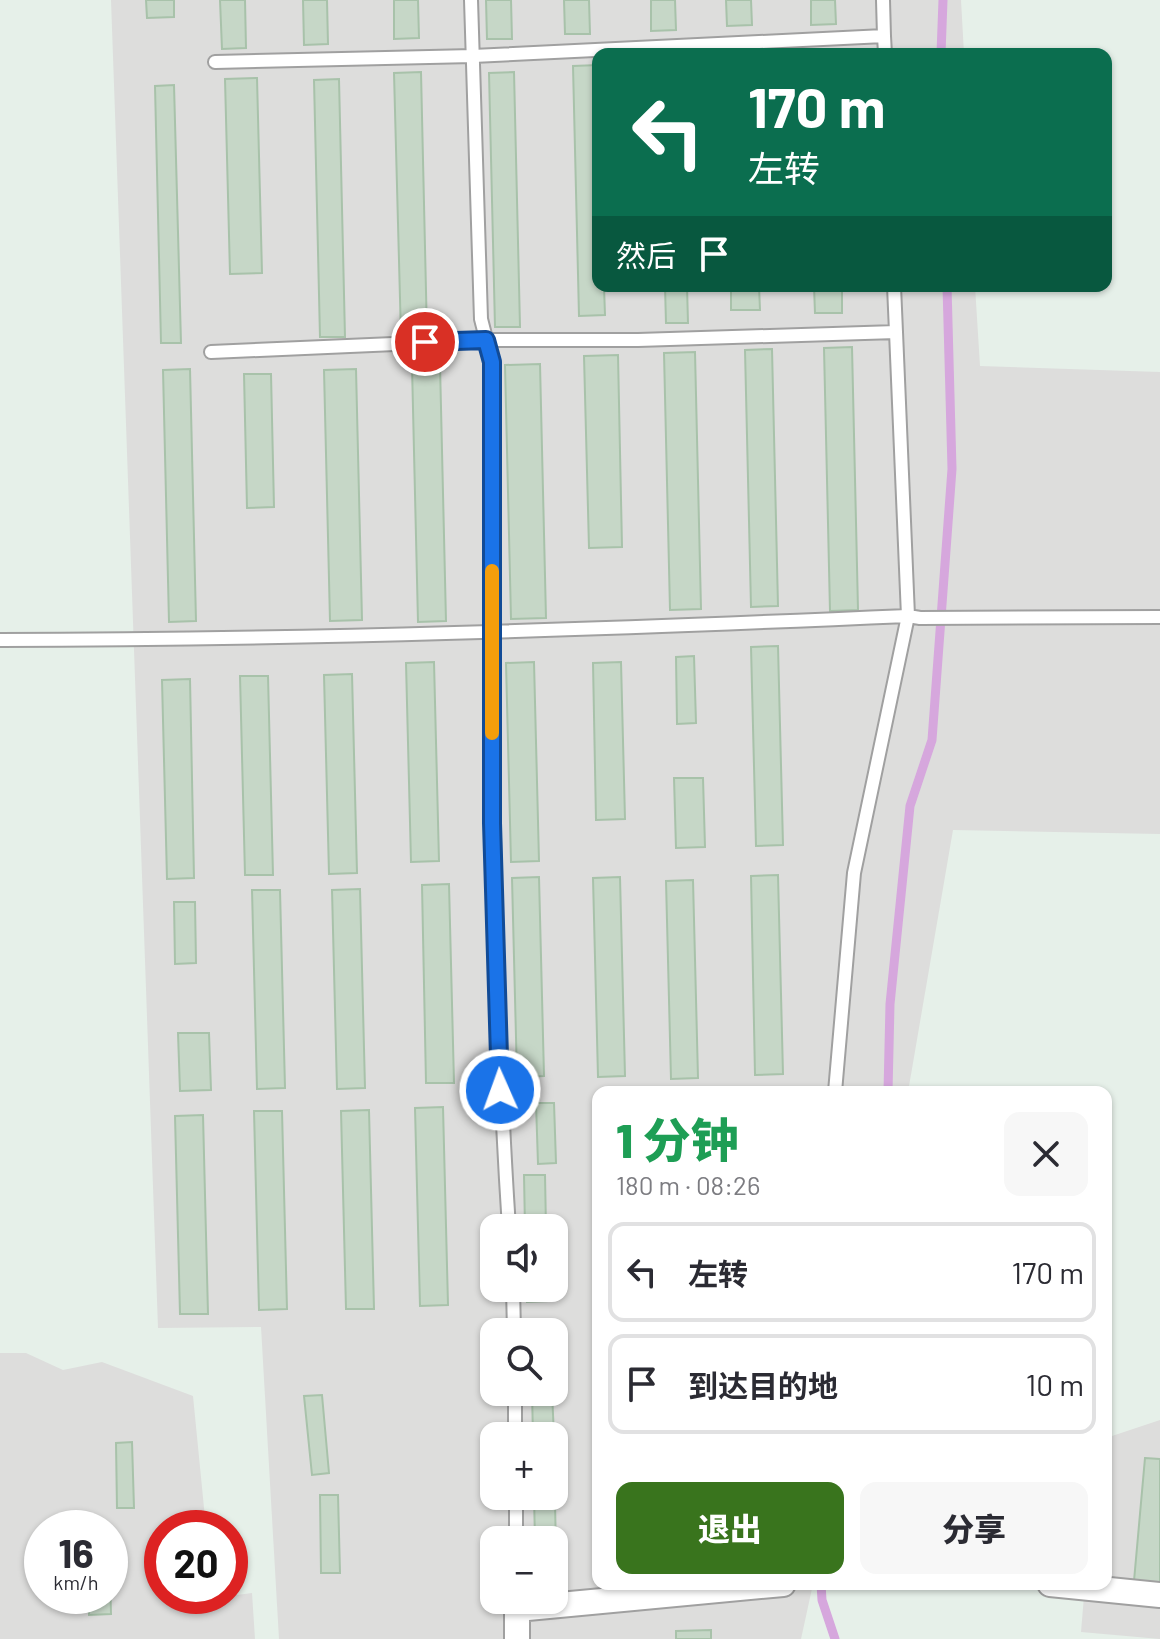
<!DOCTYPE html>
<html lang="zh">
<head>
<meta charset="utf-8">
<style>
  body { margin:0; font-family:Barlow,"Noto Sans SC",sans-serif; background:#f7f7f7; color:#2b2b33; height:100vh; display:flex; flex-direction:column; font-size:30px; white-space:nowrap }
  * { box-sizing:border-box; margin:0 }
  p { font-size:26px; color:#7c7c81 }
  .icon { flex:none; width:44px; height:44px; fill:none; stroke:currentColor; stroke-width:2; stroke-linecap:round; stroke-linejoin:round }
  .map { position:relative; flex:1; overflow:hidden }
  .sheet { position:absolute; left:592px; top:1086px; width:520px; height:504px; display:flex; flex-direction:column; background:#fff; border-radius:16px; box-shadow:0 2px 6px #0004 }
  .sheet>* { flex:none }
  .guide { position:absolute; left:592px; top:48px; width:520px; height:244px; border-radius:16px; box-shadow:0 2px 6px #0004; background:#0b6e4f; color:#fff; overflow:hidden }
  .fabs { position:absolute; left:480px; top:1214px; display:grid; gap:16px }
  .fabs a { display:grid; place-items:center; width:88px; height:88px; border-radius:16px; background:#fff; box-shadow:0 2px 6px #0004; font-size:40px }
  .speed { position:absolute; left:24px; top:1510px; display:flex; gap:16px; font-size:40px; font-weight:700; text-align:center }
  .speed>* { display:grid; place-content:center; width:104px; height:104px; border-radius:50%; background:#fff; box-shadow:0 2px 6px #0004; line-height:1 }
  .speed small { font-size:20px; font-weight:400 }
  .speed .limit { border:12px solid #d22; background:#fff; color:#111 }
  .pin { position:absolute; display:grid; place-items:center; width:68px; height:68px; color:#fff; margin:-34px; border:4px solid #fff; border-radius:50%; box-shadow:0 2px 8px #0007 }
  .me { position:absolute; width:88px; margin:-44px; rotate:358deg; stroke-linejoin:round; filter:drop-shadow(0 0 6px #0008) }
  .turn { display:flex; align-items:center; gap:28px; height:168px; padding:0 24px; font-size:36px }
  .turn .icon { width:104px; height:104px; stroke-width:2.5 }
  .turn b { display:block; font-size:56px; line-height:68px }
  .then { display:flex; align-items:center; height:76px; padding:0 24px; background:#0003; gap:16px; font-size:30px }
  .round { display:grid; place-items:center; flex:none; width:84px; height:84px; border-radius:16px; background:#f7f7f7 }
  .head { display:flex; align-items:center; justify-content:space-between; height:136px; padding:0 24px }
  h1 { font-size:48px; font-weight:800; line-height:60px; color:#1e9e55 }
  .cta { display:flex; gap:16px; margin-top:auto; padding:16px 24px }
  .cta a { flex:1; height:92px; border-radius:16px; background:#39741d; color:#fff; font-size:32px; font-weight:800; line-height:92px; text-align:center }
  .cta a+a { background:#f7f7f7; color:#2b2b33 }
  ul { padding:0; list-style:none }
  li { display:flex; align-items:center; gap:24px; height:100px; margin:0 16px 12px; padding:0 8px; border:4px solid #e1e1e2; border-radius:16px }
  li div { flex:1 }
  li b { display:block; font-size:30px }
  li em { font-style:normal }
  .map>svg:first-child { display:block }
  .residential { fill:#dddddc; fill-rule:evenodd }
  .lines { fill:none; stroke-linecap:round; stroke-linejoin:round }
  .stream { stroke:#d6a7dd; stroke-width:9 }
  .building { fill:#c6d7c7; stroke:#a8c2aa; stroke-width:2 }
  .service-casing { stroke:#a0a0a0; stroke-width:16 }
  .minor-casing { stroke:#a0a0a0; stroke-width:28 }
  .service { stroke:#fff; stroke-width:12 }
  .minor { stroke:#fff; stroke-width:24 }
  .route-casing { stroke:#114b97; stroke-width:20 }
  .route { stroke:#1a73e8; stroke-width:14 }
  .slow { stroke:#f59e0b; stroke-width:14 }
</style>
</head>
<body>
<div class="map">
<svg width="1160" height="1639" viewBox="0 0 1160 1639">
  <rect width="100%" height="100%" fill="#e6f0e9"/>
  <!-- residential -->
  <path class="residential" d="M111 0H961L964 54H598V286H975L980 366 1160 372V834L953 830 908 1092H598V1584H813L801 1639H279L261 1327 158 1328ZM494 1228H554V1288H494ZM494 1332H554V1392H494ZM494 1436H554V1496H494ZM494 1540H554V1600H494Z
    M0 1353H26L63 1370 102 1362 193 1396 206 1528H162V1596H213L214 1598 252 1593 255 1639H0ZM42 1528H110V1596H42Z
    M1160 1420V1639L1081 1632 1085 1584H1106V1438Z"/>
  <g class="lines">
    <!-- stream -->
    <path class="stream" d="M941 54 943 0
      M888 1092 890 1004 910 806 932 740 952 469 947 286
      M821 1584 822 1600 835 1639"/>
  </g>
  <!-- building -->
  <path class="building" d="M146 0H174V17L147 18Z
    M220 0H245L246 48 222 49Z
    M303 0H327L328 44 304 45Z
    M394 0H418L419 38 394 39Z
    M486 0H511L512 39H487Z
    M564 0H589L590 34H565Z
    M651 0H675L676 30 651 31Z
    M726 0H751L752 25 727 26Z
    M811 0H835L836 24 811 25Z
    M598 65V286H604L605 315 579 316 573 66Z
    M421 72 427 335 401 336 394 73Z
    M514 72 520 327H495L489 73Z
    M257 78 262 273 230 274 225 79Z
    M339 79 345 337H320L314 80Z
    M174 85 181 343H161L155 86Z
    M665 286H687L688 323H666Z
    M731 286H759L760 310H731Z
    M814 286H842V313H815Z
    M852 347 858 610 830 611 824 348Z
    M772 349 778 606 751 607 745 350Z
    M695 352 701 609 670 610 664 353Z
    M618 355 622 547 589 548 584 356Z
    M540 364 546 618 511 619 505 365Z
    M440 365 446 621 418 622 412 366Z
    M190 369 196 621 169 622 163 370Z
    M356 369 362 620 330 621 324 370Z
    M244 374H271L274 507 247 508Z
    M778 646 783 845 756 846 751 647Z
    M694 656 696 723 677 724 676 657Z
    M434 662 439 861 411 862 406 663Z
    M534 662 539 861 511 862 506 663Z
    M621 662 625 819 596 820 593 663Z
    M352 674 357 873 329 874 324 675Z
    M240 676H268L273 875H245Z
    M190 679 194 878 167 879 162 680Z
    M674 778H703L705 847 676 848Z
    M778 875 783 1074 755 1075 751 876Z
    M539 877 544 1076 517 1077 512 878Z
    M620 877 625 1076 598 1077 593 878Z
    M693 880 698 1078 671 1079 666 881Z
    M449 884 454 1083H426L422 885Z
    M360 889 365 1088 337 1089 332 890Z
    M252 890H280L285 1088 257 1089Z
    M174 902H195L196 963 175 964Z
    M178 1033H209L211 1090 180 1091Z
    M536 1103H554L556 1163 538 1164Z
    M443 1107 448 1305 420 1306 415 1108Z
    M369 1110 374 1309H346L341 1111Z
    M254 1111H282L287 1309 259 1310Z
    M203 1115 208 1314H180L175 1116Z
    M524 1175H545L546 1228H525Z
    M527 1288H547L548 1301 527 1302Z
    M532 1392H552L554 1436H533Z
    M322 1395 329 1473 312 1475 304 1396Z
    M132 1442 134 1508H117L116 1443Z
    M554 1455 557 1596H554V1540H535L534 1496H554Z
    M1145 1458 1160 1459V1583L1134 1581Z
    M320 1495H338L340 1573H321Z
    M110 1576 111 1614 89 1615V1596H110Z
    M181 1596H193V1608H181Z
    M711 1630V1639H676V1631Z"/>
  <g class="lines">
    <!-- service casing -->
    <g class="service-casing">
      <path id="service" d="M471 0 481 319 492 362C492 651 490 940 509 1228
        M884 36 885 54
        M215 62 473 56 884 36 883 0
        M896 332 908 616 920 618 1160 617
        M211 352 486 340H638L896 332 894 286
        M0 640C303 640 606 629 908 616L854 873 835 1092
        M513 1288 514 1332
        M515 1392V1436
        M516 1496V1540"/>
    </g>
    <!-- minor casing -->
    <g class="minor-casing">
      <path id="minor" d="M1050 1584 1160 1595
        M517 1639V1609L783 1584"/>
    </g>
    <!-- service -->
    <use href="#service" class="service"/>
    <!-- minor -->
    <use href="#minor" class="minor"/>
  </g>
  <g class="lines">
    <!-- route casing -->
    <g class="route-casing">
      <path id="route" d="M425 342 486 340 492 362V823L500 1090"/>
    </g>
    <!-- route -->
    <use href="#route" class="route"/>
    <!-- slow -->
    <path class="slow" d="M492 571V733"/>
  </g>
</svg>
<div class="fabs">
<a><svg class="icon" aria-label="sound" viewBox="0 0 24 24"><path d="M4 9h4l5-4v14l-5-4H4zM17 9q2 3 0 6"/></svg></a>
<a><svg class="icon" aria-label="search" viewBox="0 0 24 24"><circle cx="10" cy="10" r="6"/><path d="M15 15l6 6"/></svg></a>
<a>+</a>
<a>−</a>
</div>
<div class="speed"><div>16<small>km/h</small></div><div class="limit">20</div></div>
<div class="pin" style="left:425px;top:342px;background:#d93025"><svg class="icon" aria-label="arrive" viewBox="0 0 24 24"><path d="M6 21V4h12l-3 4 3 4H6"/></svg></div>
<svg class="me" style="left:500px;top:1090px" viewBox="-20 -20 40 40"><circle r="17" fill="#1a73e8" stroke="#fff" stroke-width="3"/><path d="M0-11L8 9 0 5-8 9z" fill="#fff"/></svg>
<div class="guide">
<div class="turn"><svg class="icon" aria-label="left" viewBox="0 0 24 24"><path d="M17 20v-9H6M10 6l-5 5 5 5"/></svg><div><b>170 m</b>左转</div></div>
<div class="then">然后<svg class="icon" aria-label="arrive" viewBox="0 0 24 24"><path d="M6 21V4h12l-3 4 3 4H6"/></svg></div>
</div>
<section class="sheet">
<div class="head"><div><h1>1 分钟</h1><p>180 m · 08:26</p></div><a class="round"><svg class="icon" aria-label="close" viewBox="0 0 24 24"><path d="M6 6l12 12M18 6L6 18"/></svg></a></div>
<ul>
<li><svg class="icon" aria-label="left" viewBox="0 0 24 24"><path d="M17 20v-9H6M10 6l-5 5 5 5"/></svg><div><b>左转</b></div><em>170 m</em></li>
<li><svg class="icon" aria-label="arrive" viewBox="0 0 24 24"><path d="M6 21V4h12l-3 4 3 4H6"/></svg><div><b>到达目的地</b></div><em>10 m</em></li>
</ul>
<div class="cta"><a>退出</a><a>分享</a></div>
</section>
</div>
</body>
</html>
